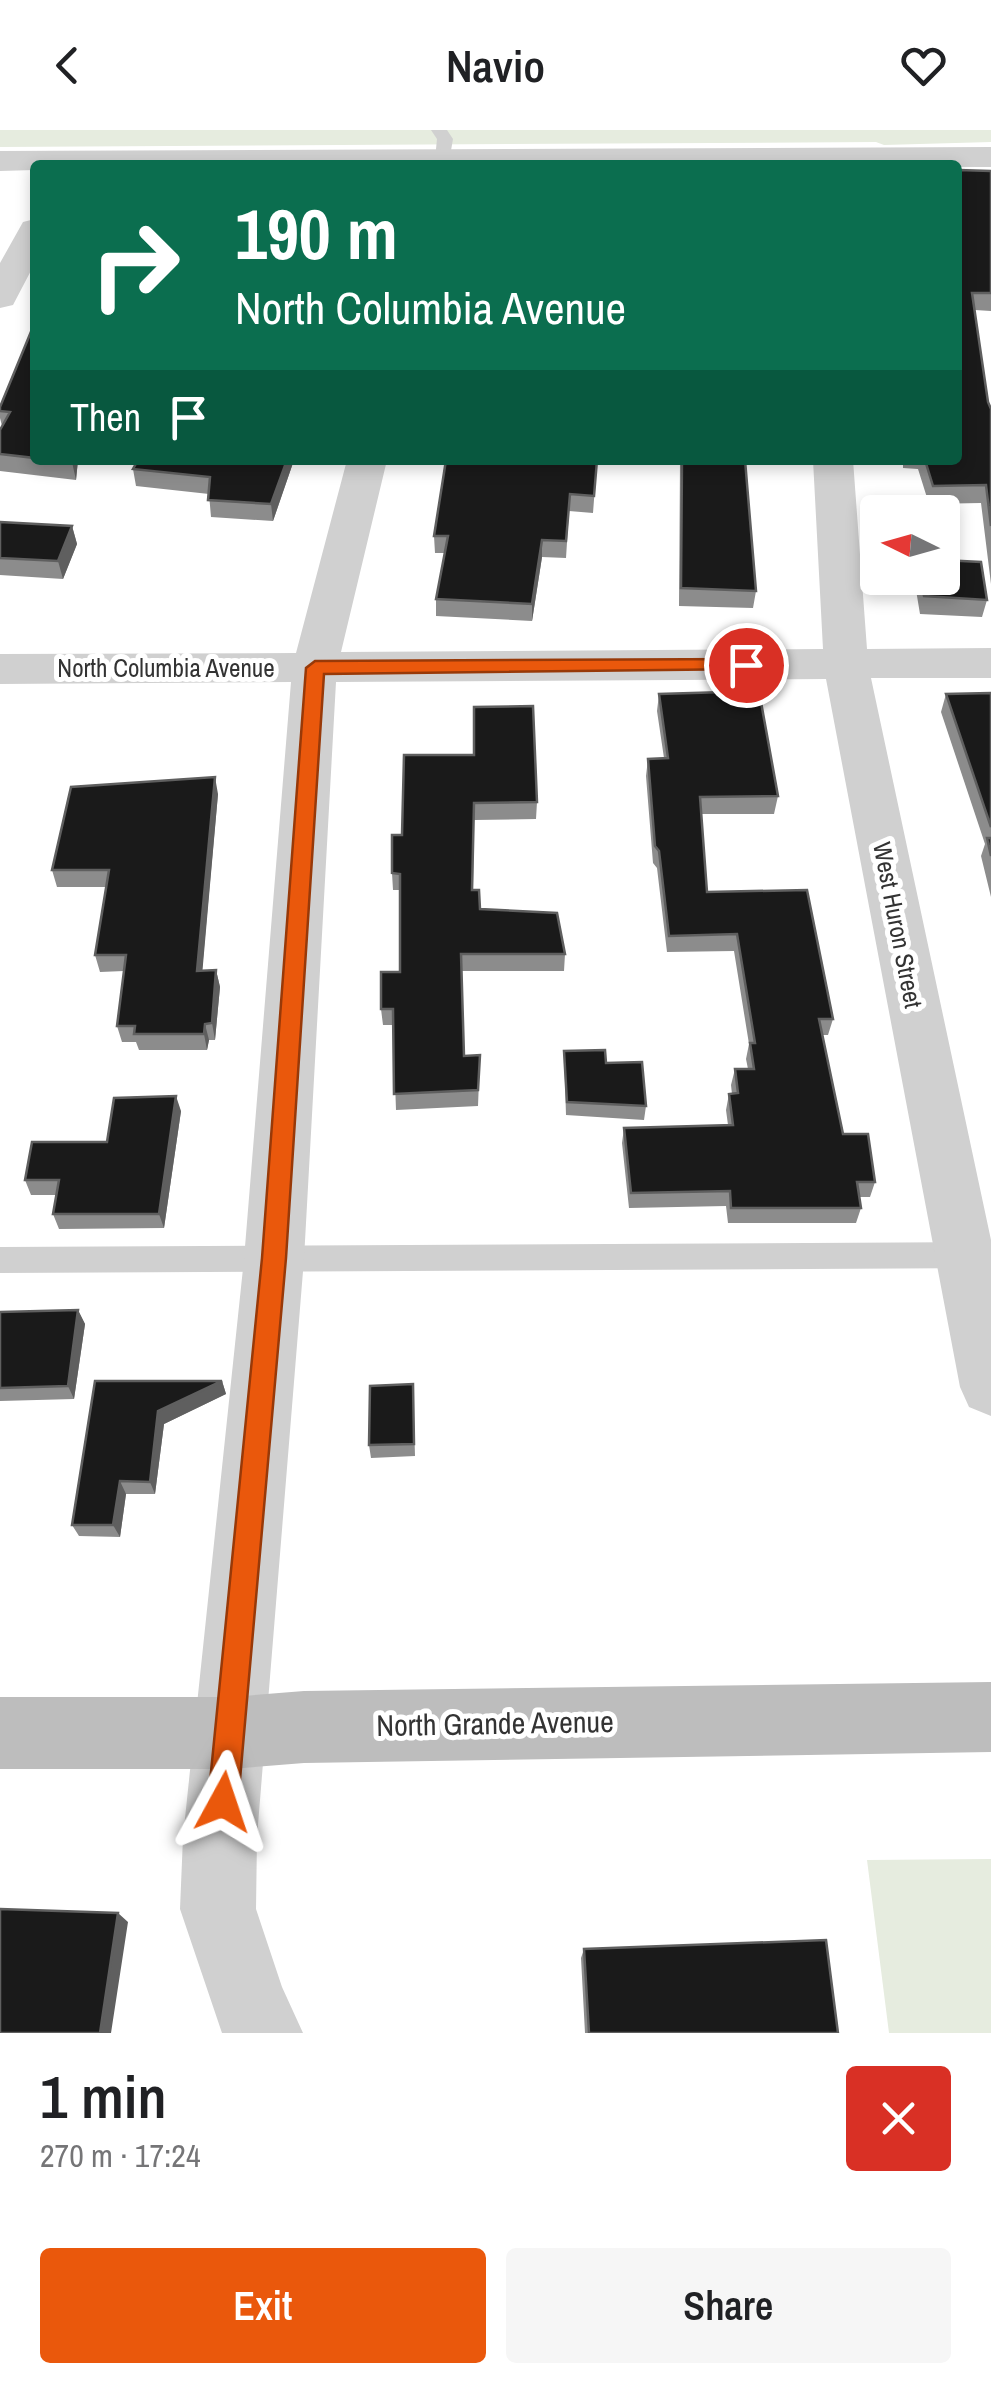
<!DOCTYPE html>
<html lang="en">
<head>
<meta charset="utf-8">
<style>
  body { margin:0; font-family:"Archivo Narrow",sans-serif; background:#f6f6f6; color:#202124; height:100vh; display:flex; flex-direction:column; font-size:38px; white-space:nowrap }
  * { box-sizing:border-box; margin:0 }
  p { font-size:32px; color:#757577 }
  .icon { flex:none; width:55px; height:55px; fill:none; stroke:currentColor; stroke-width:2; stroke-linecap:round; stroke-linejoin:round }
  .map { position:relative; height:1903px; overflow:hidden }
  .drawer { display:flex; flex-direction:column; background:#fff; flex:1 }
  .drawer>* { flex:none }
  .top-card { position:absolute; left:30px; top:30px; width:932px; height:305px; border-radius:10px; box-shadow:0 5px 15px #0003; background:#0b6e4f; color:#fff; overflow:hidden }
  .needle { width:65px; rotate:275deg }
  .controls { position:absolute; left:860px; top:365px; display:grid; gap:20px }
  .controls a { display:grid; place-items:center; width:100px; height:100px; border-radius:10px; background:#fff; box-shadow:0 5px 15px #0003; font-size:50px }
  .pin { position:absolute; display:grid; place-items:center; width:85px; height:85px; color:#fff; margin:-42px; border:5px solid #fff; border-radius:50%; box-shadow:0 2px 10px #0007 }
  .me { position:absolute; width:110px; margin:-55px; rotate:5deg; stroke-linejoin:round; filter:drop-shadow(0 0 8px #0008) }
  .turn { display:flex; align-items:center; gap:35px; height:210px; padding:0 40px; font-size:45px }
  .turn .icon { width:130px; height:130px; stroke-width:2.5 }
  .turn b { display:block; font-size:70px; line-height:85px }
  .then { display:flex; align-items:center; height:95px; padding:0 40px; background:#0003; gap:20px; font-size:38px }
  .round { display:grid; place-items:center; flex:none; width:105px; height:105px; border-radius:10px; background:#f6f6f6 }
  .head { display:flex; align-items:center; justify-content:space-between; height:170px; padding:0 40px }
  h1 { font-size:60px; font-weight:600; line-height:75px }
  .button { display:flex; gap:20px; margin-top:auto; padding:20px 40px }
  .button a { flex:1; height:115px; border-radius:10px; background:#ea580c; color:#fff; font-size:40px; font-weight:600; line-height:115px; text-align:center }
  .button a+a { background:#f6f6f6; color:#202124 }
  header { display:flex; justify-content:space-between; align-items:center; height:130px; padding:0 40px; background:#fff; font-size:45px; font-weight:600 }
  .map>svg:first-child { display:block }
  .green { fill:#e6ecdf }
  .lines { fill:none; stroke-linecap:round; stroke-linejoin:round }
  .lane { fill:#d0d0d0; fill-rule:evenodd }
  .street { fill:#d0d0d0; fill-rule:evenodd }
  .secondary { fill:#bdbdbd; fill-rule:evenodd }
  .wall { fill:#8c8c8c }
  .shaded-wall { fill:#5f5f5f }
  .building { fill:#1a1a1a; stroke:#5f5f5f; stroke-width:2.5 }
  .route { fill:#ea580c; stroke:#983908; stroke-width:2.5 }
  .labels { text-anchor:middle; stroke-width:10; stroke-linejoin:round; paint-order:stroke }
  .street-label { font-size:25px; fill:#333; stroke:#fff }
  .near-street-label { font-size:30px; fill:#333; stroke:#fff }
</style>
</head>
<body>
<header><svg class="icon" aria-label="back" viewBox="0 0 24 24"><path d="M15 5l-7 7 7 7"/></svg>Navio<svg class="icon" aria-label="heart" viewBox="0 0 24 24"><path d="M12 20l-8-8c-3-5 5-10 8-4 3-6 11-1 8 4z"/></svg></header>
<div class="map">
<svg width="991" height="1903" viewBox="0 0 991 1903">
  <rect width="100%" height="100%" fill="#fff"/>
  <!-- green -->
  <path class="green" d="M0 0H991V12L884 15 876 12 0 17Z
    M991 1729V1903H889L867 1730Z"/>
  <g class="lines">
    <!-- lane -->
    <path class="lane" d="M431 0H447L453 9 449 32 435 29 437 9Z
      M991 1112V1138L0 1143V1117Z"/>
    <!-- street -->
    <path class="street" d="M991 17V37L35 35V40L0 41V21Z
      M35 89V133L13 175 0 178V133L23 92Z
      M347 330H387L341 522 823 519 813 330H853L867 519 991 518V548H871L991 1110V1286L969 1277 960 1257 826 549 336 552 304 1129 257 1707 256 1779 282 1857 303 1903H222L180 1779 183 1707 244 1129 291 552 0 554V524L296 523Z"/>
    <!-- secondary -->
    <path class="secondary" d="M991 1552V1622L304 1633 230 1639H0V1567H230L304 1561Z"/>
  </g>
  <!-- wall -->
  <path class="wall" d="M958 40 991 41V181L975 180 988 272 991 279V454L981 373 929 374 918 339 903 338V330H958Z
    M35 192V330H78L76 350 0 341V300L2 296 0 288V277Z
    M294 330 273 391 211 387 209 364 136 356 133 339Z
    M597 330 593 383 569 381 566 428 542 427 532 491 436 486V469L445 423H435L434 406Z
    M680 330H745L756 461 753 478 679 476Z
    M0 392 72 396 77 414 63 449 0 445Z
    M914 448H942L987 470 982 487 920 484Z
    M991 563V767L981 726 985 714 941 582 946 564Z
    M659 564 778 666 774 684H701L707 762 833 889 828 905H822L843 1004 875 1052 870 1067H859L861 1078 856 1093H728L726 1076 629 1078 622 1013 624 998 728 995 726 980 729 964H732L731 955 735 939H748L746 929 749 914 734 821 667 822 657 738 653 733 646 646 648 629 664 628 657 581Z
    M474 625 537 672 536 689 474 690 473 760 480 779 565 824 564 841H462L464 926 480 925 478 976 396 980 393 895H383L381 879 400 842V760H393L392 743 402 705Z
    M218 664 202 840H216L220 857 215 910H209L207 920H139L136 912H122L117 896 124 841 100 842 95 825 107 757H57L52 740Z
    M564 921 606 933 646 976 644 990 566 985Z
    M181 981 164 1098 59 1099 53 1084 56 1065H31L25 1050 107 1012Z
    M78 1180 85 1194 74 1269 0 1271V1182Z
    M95 1251H222L226 1264 164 1294 155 1364H126L120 1407 79 1406 72 1395Z
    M413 1254 415 1326 371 1328 369 1315Z
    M584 1819 838 1903H585L581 1828Z"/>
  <!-- shaded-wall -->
  <path class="shaded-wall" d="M72 330H78L76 350 72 332Z
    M287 330H294L273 391 271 374Z
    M72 396 77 414 63 449 58 431Z
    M542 410V427L532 491V474Z
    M215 647 218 664 201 857 197 841Z
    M216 840 220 857 215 910 212 893Z
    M205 894 209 910 207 920 204 904Z
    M176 966 181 981 164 1098 159 1084Z
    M78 1180 85 1194 74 1269 68 1256Z
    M222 1251 226 1264 164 1294 155 1364 150 1352 158 1281Z
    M120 1351 126 1364 120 1407 113 1395Z
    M118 1783 128 1792 111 1903H100Z"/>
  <!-- building -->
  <path class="building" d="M958 40 991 41V163H972L988 272 991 279V396L986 355 933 356 925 330H958Z
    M35 192V328L0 324V300L10 282 0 281V277Z
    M138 330H287L271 374 208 370 210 347 133 339Z
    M446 330H597L594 366 570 364 566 411 542 410 532 474 436 469 448 406H434Z
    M682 330H745L756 461 681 458Z
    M0 392 72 396 58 431 0 428Z
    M942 430 981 432 987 470 924 466 921 448H942Z
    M759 561 778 666 700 667 707 762 807 760 833 889H819L843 1004H868L875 1052H857L861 1078H731L730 1061 631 1063 624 998 733 995 729 964 738 963 735 939H754L750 913H755L737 804 669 806 659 721 655 716 648 629 668 628 659 564Z
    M991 563V697L946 564Z
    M533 576 537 672 474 673 472 760H479L480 779 557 783 565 824H461L464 926 480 925 478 960 394 964 393 879H381V842H400V744L392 743V705H402L404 625H474V577Z
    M215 647 197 841 216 840 212 893 205 894 204 904H134L135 896H117L126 825H95L109 740H52L71 657Z
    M987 708H991V726Z
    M605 920 606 933 642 932 646 976 567 972 564 921Z
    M176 966 159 1084H53L59 1050H25L32 1012H107L114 968Z
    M78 1180 68 1256 0 1258V1182Z
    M95 1251H222L158 1281 150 1352 120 1351 113 1395H72Z
    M413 1254 414 1314 369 1315 370 1256Z
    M0 1779 118 1783 100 1903H0Z
    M826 1810 838 1903H589L584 1819Z"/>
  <!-- route -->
  <path class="route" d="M746 529 755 535 752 539 324 544 286 1128 238 1672 234 1683 223 1687 213 1683 208 1672 262 1128 306 538 315 531Z"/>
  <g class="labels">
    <!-- street labels -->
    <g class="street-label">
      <text x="166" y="547">North Columbia Avenue</text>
      <text transform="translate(898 795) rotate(79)" y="9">West Huron Street</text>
    </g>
    <!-- near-street labels -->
    <g class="near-street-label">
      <text transform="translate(495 1594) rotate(-1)" y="10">North Grande Avenue</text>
    </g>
  </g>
</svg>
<div class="controls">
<a><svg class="needle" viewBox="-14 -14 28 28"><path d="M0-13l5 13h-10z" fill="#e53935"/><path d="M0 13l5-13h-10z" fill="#757577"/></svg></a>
</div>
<div class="pin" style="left:746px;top:535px;background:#d93025"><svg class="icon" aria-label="arrive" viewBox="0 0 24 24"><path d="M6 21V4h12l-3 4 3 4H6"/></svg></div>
<svg class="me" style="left:223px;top:1672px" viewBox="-20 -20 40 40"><path d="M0-17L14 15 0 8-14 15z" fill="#ea580c" stroke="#fff" stroke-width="4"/></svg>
<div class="top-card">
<div class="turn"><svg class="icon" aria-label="right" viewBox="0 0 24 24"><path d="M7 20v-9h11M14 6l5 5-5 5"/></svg><div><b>190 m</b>North Columbia Avenue</div></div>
<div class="then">Then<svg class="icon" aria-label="arrive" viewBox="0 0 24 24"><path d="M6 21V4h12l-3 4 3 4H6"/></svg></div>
</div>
</div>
<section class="drawer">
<div class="head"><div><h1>1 min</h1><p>270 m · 17:24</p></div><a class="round" style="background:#d93025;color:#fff"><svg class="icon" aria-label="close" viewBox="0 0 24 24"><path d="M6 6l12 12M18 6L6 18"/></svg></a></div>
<div class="button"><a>Exit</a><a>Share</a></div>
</section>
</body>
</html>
